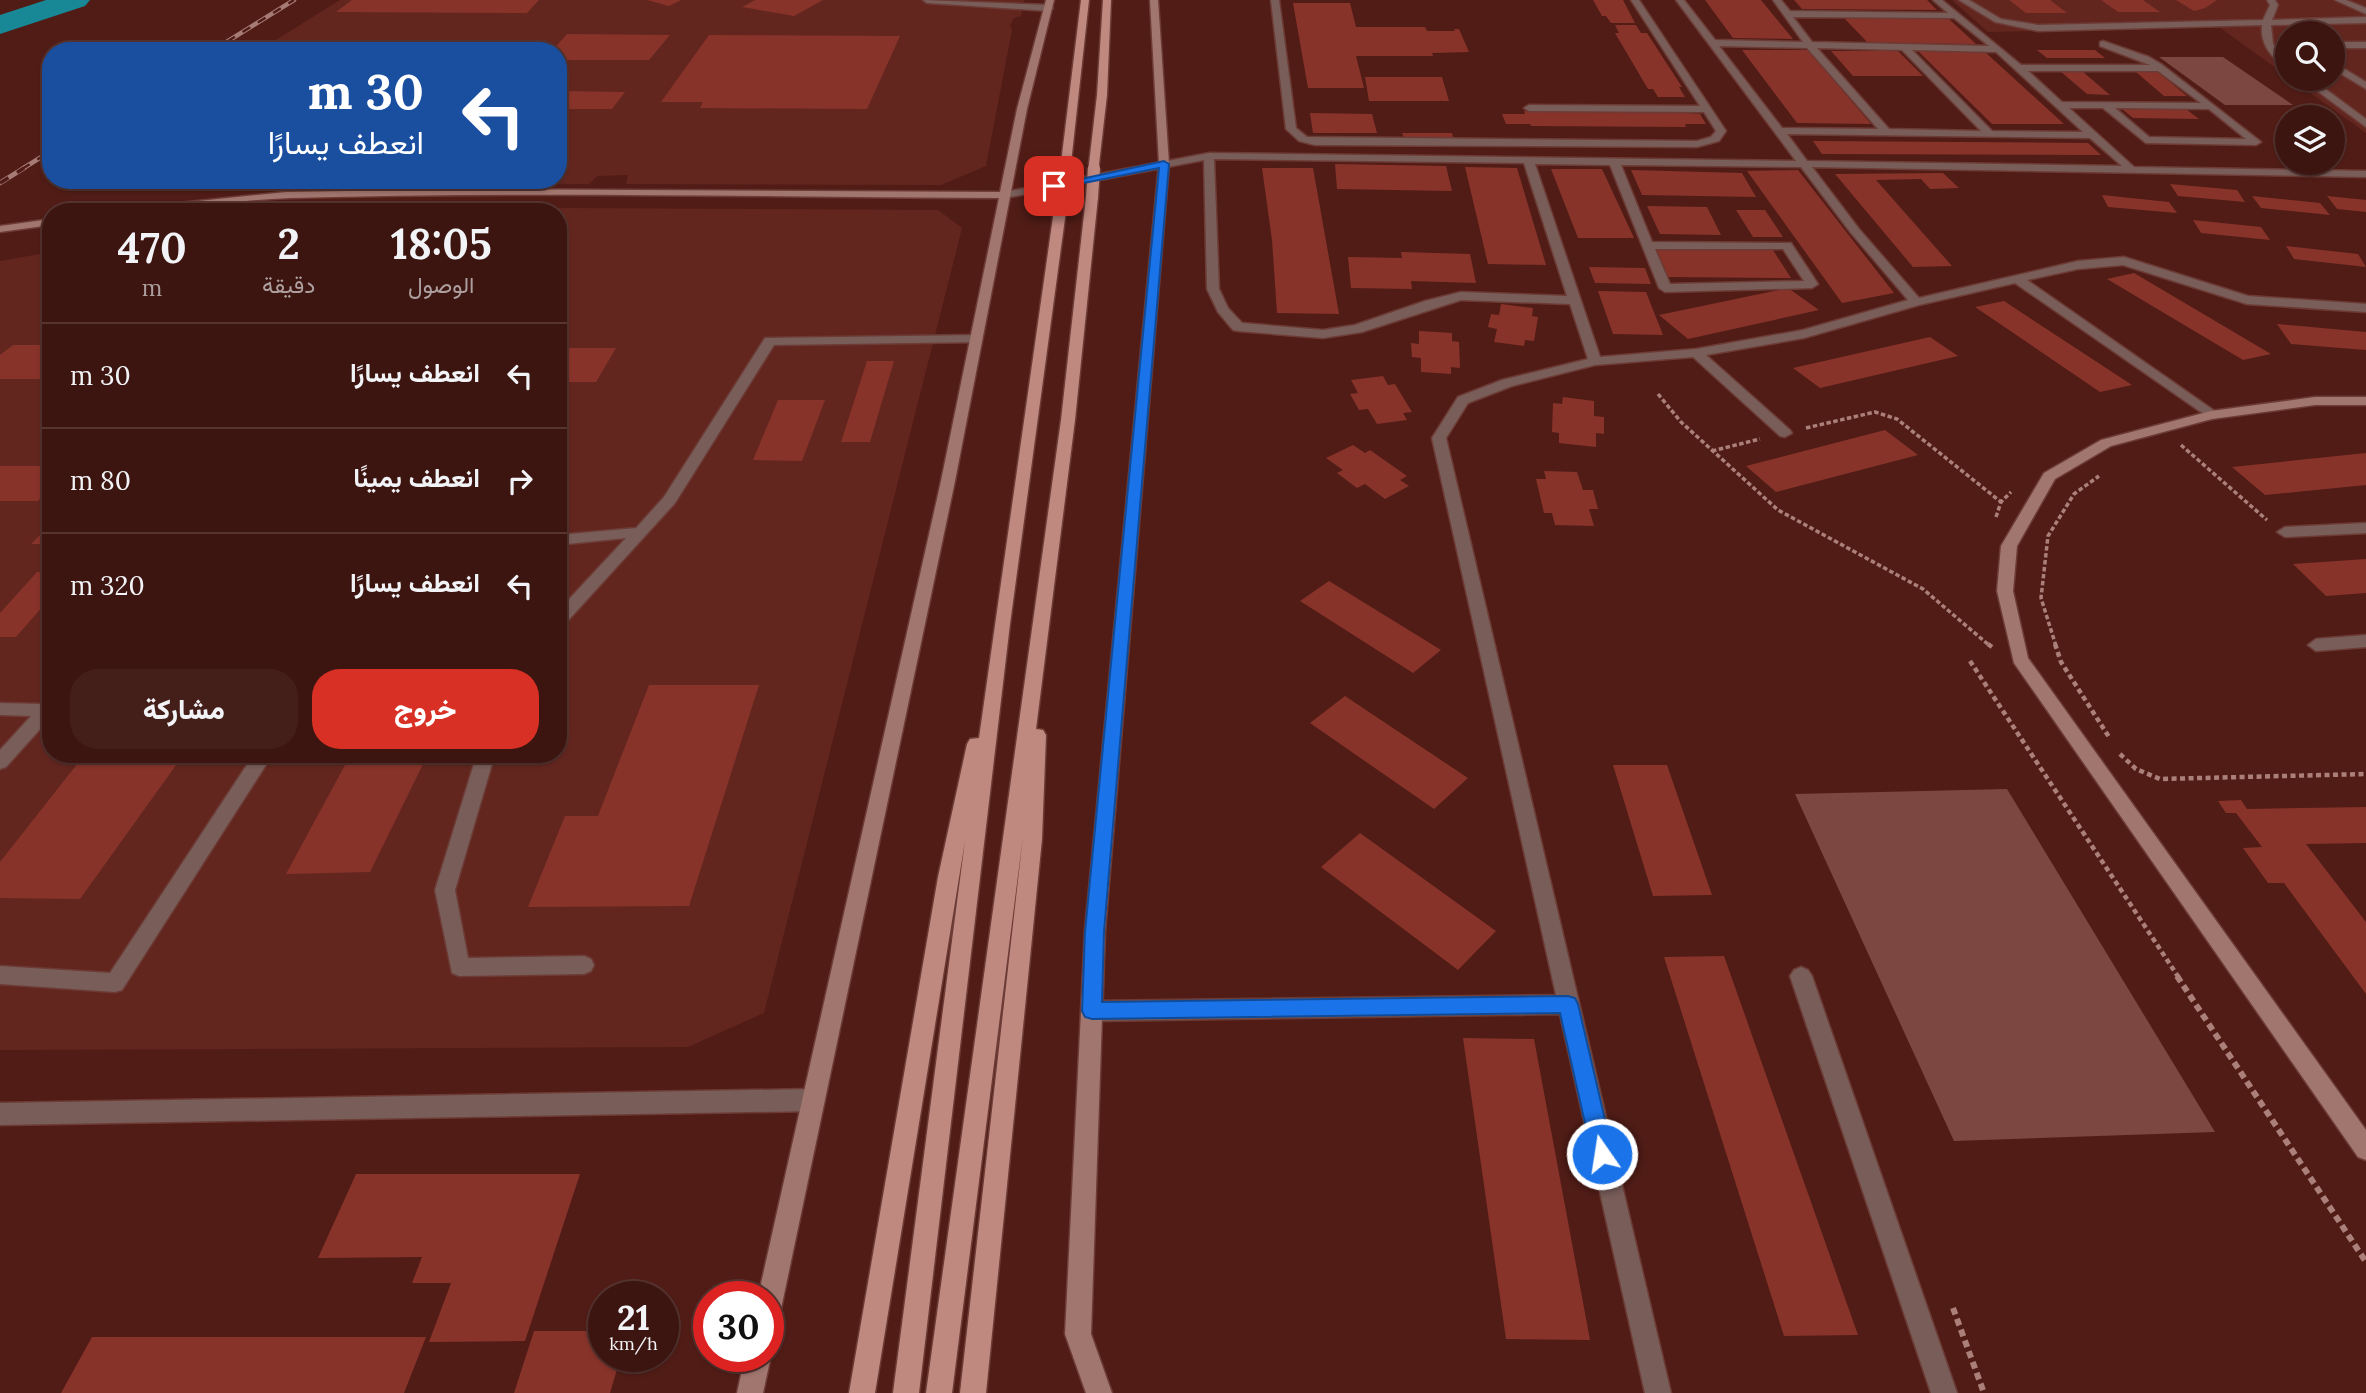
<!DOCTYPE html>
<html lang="ar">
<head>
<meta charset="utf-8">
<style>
  body { margin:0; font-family:Lora,Vazirmatn,serif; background:#441e19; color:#f1f3f6; direction:rtl; height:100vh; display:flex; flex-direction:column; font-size:26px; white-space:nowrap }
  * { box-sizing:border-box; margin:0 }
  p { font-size:23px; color:#ad9f9f }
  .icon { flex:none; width:38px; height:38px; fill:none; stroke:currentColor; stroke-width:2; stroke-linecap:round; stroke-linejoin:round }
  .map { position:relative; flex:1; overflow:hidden; direction:ltr }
  .details { position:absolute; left:42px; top:203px; width:525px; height:560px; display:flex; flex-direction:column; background:#3d1510; border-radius:28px; box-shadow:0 2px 5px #0004,0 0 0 2px #563430; direction:rtl }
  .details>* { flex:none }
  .guide { position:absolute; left:42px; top:42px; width:525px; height:147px; border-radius:28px; box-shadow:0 2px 5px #0004,0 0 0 2px #563430; direction:rtl; background:#1a4fa0; color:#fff; overflow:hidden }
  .buttons { position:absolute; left:2275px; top:21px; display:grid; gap:14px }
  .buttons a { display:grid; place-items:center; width:70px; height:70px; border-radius:50%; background:#3d1510; box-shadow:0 2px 5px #0004,0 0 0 2px #563430; font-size:35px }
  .speed { position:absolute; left:588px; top:1281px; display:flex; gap:14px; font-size:35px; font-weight:700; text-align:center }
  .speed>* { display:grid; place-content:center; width:91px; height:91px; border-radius:50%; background:#3d1510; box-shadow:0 2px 5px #0004,0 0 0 2px #563430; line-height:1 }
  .speed small { font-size:18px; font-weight:400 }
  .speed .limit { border:10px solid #d22; background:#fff; color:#111 }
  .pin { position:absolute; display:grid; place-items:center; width:60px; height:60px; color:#fff; margin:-30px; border-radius:14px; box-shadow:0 4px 10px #0006 }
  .me { position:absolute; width:77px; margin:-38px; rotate:347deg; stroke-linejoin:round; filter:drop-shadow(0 0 5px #0008) }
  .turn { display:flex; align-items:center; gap:24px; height:147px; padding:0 28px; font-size:32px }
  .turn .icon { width:91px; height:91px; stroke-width:2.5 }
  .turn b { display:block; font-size:49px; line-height:60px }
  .eta { display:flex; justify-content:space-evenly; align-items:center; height:119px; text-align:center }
  .eta b { font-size:42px; font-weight:800; line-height:49px }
  .button { display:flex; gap:14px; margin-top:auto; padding:14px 28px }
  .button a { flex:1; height:80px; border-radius:28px; background:#d93025; color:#fff; font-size:28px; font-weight:800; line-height:80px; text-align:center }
  .button a+a { background:#441e19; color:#f1f3f6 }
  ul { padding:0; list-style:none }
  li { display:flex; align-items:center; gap:21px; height:105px; padding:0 28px; border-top:2px solid #563430 }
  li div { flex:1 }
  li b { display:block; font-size:26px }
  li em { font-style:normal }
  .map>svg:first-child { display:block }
  .built { fill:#62261f }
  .green { fill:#7c4740 }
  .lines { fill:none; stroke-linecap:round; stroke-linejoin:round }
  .river { fill:#188897; fill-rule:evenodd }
  .building { fill:#87332a }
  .lane-casing { stroke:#6d3b35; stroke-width:3 }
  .street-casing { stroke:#6d3b35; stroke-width:3 }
  .secondary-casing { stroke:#6d3b35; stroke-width:3 }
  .primary-casing { stroke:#6d3b35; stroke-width:3 }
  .path-far2 { stroke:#ac807a; stroke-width:3.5; stroke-dasharray:4.5 2.5; stroke-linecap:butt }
  .path-far1 { stroke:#ac807a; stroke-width:4.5; stroke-dasharray:5 3.5; stroke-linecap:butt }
  .path { stroke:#ac807a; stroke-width:6; stroke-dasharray:7 4.5; stroke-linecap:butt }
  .lane { fill:#785d59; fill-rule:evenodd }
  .street { fill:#785d59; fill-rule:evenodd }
  .secondary { fill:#a1766f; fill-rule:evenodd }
  .primary { fill:#c08980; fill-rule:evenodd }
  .rail-far1-casing { stroke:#a77b75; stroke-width:4.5 }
  .rail-casing { stroke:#a77b75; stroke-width:5 }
  .rail-far1 { stroke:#511c16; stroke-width:2.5; stroke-dasharray:9; stroke-linecap:butt }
  .rail { stroke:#511c16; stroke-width:3.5; stroke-dasharray:10; stroke-linecap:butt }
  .primary-bridge-far1-casing { stroke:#6d3b35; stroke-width:11; stroke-linecap:butt }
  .primary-bridge-casing { stroke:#6d3b35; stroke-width:15; stroke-linecap:butt }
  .primary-bridge-far1 { stroke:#c08980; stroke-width:10 }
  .primary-bridge { stroke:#c08980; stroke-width:12 }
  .route { fill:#1a73e8; stroke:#114b97; stroke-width:2 }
</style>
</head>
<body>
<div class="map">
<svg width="2366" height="1393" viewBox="0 0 2366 1393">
  <rect width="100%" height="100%" fill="#511c16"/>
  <!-- built -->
  <path class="built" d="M340 0H1024L1021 16 1014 18 1010 25 1012 30 986 166 941 185 626 184 628 175 597 176 589 184 49 182 558 180V51H258Z
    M1952 0H2366V133L2291 79H2333V33H2287V76L2219 27 1988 32Z
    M356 207 938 210 962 228 764 1013 688 1047 0 1050V261L51 252V754H558V212H248Z"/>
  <!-- green -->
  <path class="green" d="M2159 57H2223L2293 105H2225Z
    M2007 789 2215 1132 1954 1141 1795 794Z"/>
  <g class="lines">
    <!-- river -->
    <path class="river" d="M46 0H90L85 6 0 34V15Z"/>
  </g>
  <!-- building -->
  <path class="building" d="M352 0H539L527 13 336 12Z
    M647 0H681L669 6Z
    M755 0H823L794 16 742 7Z
    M1593 0H1623L1635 23H1611L1606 16H1602Z
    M1705 0H1761L1793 39 1733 38Z
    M1794 0H1927L1937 10 1802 9Z
    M2009 0H2050L2067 13H2026Z
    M2101 0H2143L2160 12H2118Z
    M2176 0H2217L2205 8 2194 11Z
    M1293 3H1350L1356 27H1425L1427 31H1455L1454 29H1459L1469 52 1432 53 1433 56H1356L1364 88H1308Z
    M1844 18 1949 19 1976 44 1868 43Z
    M1615 25H1636L1641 33H1647L1682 87H1679L1685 97H1658L1653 89H1648L1615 33H1619Z
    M567 34 670 35 649 60H558V51H552Z
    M709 35 900 36 867 109 700 108 703 102H661Z
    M1742 50H1808L1871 124 1797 123Z
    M2037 50H2095L2105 58H2047Z
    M1831 51H1898L1923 76H1853Z
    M1918 51H1984L2064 124H1992Z
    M2060 71H2082L2110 95 2087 94Z
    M2136 72H2158L2187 96H2164Z
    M1365 77H1442L1449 101H1369Z
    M558 91 625 92 612 109H558Z
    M2122 109H2186L2199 119 2133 118Z
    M1524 111 1674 112 1700 114 1706 124H1685L1686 127 1531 126 1530 124H1506L1502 114H1525Z
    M1310 113 1372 114 1377 133H1313Z
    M1402 133H1452L1454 141H1405Z
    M1813 141 2088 143 2101 155 1822 154Z
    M1335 164 1446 166 1452 191 1337 189Z
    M1465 167 1517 168 1546 265 1488 264Z
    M1262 168H1313L1339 314 1277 313 1272 240Z
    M1551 169H1602L1634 238H1578Z
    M1631 170 1742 173 1756 197 1642 195Z
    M1798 170 1894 293 1842 303 1747 171Z
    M1943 173 1959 188 1930 189 1921 179 1876 180 1952 266 1913 267 1835 174Z
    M2170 184 2237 190 2245 202 2178 196Z
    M2102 195 2169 202 2177 213 2108 207Z
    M2252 196 2320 203 2330 215 2261 208Z
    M2327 196 2366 200V212L2337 209Z
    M1647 206 1707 207 1721 235 1660 234Z
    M1736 210H1765L1783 237H1753Z
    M2193 220 2261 227 2270 240 2201 233Z
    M2286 246 2358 254 2366 267 2294 259Z
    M1653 249 1773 250 1791 278 1667 277Z
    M1401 252 1470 254 1476 283 1411 281 1412 289 1351 288 1348 257 1402 258Z
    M1589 267 1645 268 1651 284 1595 283Z
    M2134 273 2271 354 2243 360 2107 279Z
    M1788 288 1819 310 1688 339 1659 315Z
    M1598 291 1646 292 1663 335 1613 334Z
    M2004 301 2132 385 2100 392 1975 307Z
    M1501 304 1533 308 1532 316 1538 317 1534 341 1525 340 1524 346 1494 342 1497 329 1488 327 1491 314 1499 315Z
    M2277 324 2366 332V350L2291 344Z
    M1419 331 1452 333V341L1459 342 1460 368 1451 367V374L1421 372V358L1412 357 1411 343 1419 344Z
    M1930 337 1958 356 1820 388 1793 368Z
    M13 345H51V379H0V355Z
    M558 348H616L596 382H558Z
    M867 361H894L870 442H841Z
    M1383 376 1388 385 1395 384 1412 412 1403 413 1407 420 1377 424 1368 409 1359 410 1350 394 1358 393 1351 380Z
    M1563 397 1594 401V416L1604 417V434L1596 433V447L1559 443V433L1552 432 1553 403 1562 404Z
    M778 400H825L802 461 753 460Z
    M1885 430 1918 455 1776 492 1746 466Z
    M1353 445 1365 453 1370 450 1407 476 1400 480 1409 486 1385 499 1365 484 1357 488 1337 473 1343 470 1326 458Z
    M2366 453V485L2265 495 2232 467Z
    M0 466H51V488L38 501H0Z
    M1544 471 1577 472 1583 490H1593L1598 509H1589L1594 526 1555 525 1552 513H1544L1536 479H1546Z
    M51 524V544H31Z
    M2366 559V593L2326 596 2293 564Z
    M37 572H51V597L16 637H0V613Z
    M1329 581 1441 650 1413 673 1300 601Z
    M649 685H759L689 906 528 907 565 816H598Z
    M1345 696 1468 778 1434 809 1310 723Z
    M85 754H184L80 899 0 898V862Z
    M351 754H428L370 872 286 874Z
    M1613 765H1667L1712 895 1653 896Z
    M2241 800 2247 809 2366 807V843L2306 844 2366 922V994L2284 883H2268L2243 848 2262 847 2236 813H2226L2218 801Z
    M1360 833 1496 931 1458 970 1321 867Z
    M1724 956 1858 1335 1784 1336 1664 957Z
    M1463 1038 1534 1039 1590 1340 1506 1339Z
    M356 1174H580L525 1341 429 1342 451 1283H412L422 1257 318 1258Z
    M534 1331H604V1356H621L610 1393H514Z
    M92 1337H426L404 1393H61Z"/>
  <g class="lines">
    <!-- lane casing -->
    <g class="lane-casing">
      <path id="lane" d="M1271 0H1279L1296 128 1307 137 1697 141 1711 137 1716 131 1704 112 1529 111 1524 108 1529 105 1700 106 1631 0H1639L1726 131 1719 141 1697 147 1315 145 1299 141 1286 129Z
        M1959 0H1969L2001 19 2038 25 2263 20 2270 5 2267 0H2275L2278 5 2272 20 2366 17V23L2271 25 2273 44 2287 59V67C2271 59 2260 43 2262 25L2038 31 1995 22Z
        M2335 0H2346L2366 8V14Z
        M2333 42H2366V48H2333Z
        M2333 62 2366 82V89L2333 69Z
        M2301 79H2312L2366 119V127Z
        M1801 967 1808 970 1812 976 1957 1393H1931L1790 976 1794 970Z"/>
    </g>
    <!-- street casing -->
    <g class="street-casing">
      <path id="street" d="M923 0 1049 5 1053 8 1049 11 927 3Z
        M1676 0H1684L1715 40 1803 42 1773 0H1781L1790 11 1948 13 1933 0H1942L2021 65H2150L2100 46V42L2103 41 2149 57 2161 64 2261 142 2256 145 2146 143 2103 108H2069L2134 167 2366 171V177L1812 167 1859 229 1919 298 2078 261 2124 257 2248 296 2366 304V312L2247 304 2123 265 2078 269 2027 280 2216 412V418L2211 419 2015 283 1919 305 1804 338 1706 355 1790 430 1792 433 1785 437 1780 436 1693 357 1595 365 1512 386 1468 403 1446 438 1671 1393H1645L1560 1014 1092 1021 1084 1018 1081 1011 1084 1004 1092 1001 1556 995 1432 438 1458 397 1502 380 1588 359 1570 304 1461 300 1362 332 1323 338 1238 331 1233 330 1218 312 1207 289 1204 160 1005 198 999 195 1005 192 1209 153 1796 161ZM1793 17 1954 18 1989 46 1812 42ZM1719 46 1807 48 1878 129 1782 128ZM1817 48 1902 50 1981 131 1889 129ZM1912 50 1996 52 2083 132 1992 131ZM2028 71H2158L2201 103 2062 102ZM2115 108 2209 109 2246 139 2149 137ZM1787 134 2090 138 2122 166 1807 161ZM1214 159 1524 163 1567 296 1461 292 1425 301 1355 325 1323 330 1242 323 1228 308 1219 289ZM1535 164 1610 165 1659 288 1665 292 1812 288 1818 284 1791 243 1652 242 1621 165 1801 167 1851 233 1908 300 1803 330 1696 349 1600 357ZM1655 249H1783L1804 281 1670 284Z
        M976 335 982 339 981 342 774 345 675 503 564 625 558 627V611L626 538 558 545V535L636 528 664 497 765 338Z
        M2366 523V533L2285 537 2277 532 2285 527Z
        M2366 635V647L2316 651 2308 645 2316 639Z
        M51 699V717L6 767 0 769V750L31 716 0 715V703L42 704Z
        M254 754H273L122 990 115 992 0 984V966L110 973Z
        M477 754H495L455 890 468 958 584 956 591 959 594 965 591 971 584 974 459 976 452 973 435 890Z
        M813 1089 821 1093 824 1100 821 1107 813 1111 0 1125V1103Z"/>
    </g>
    <!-- secondary casing -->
    <g class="secondary-casing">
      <path id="secondary" d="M1046 0H1054L1027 109 955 481 781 1309 777 1318 768 1322V1297H758L941 481 999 198C762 197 526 191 290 198 231 200 174 212 116 212L121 209 286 192 473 189 1000 192 1017 109Z
        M1150 0H1158L1169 164 1105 931 1091 1334 1112 1393H1086L1065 1334 1085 931 1159 164Z
        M51 219V225L0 232V226Z
        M2315 397H2366V405H2315L2212 419 2111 446 2055 479 2017 546 2013 591 2028 658 2366 1130V1160L2358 1157 2014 663 1997 591 2001 546 2044 473 2101 440 2211 411Z
        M768 1349 771 1356 763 1393H737L745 1356H768Z"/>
    </g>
    <!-- primary casing -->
    <g class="primary-casing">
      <path id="primary" d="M1081 0H1089L1071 163 1066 166 1061 163Z
        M1103 0H1111L1107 95 1099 164 1094 167 1089 164 1097 95Z
        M1062 193 1068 196 1010 624 919 1393H893L965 841 875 1393H849L938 877 967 744 970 739 979 738 1056 196Z
        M1092 194 1098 197 1075 420 1036 729 1043 730 1046 735 1042 839 986 1393H960L1023 836 952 1393H926L1061 420 1086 197Z"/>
    </g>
    <!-- path-far2 -->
    <path class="path-far2" d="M1658 394 1681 422 1778 510 1923 589 1990 646
      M1806 428 1875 412 1897 419 2001 502
      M2181 445 2267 520
      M1712 451 1760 439
      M1996 517 2001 502 2011 492
      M2056 646 2041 598 2048 536 2074 494 2099 476"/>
    <!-- path-far1 -->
    <path class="path-far1" d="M1988 644 1992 647
      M2055 644 2061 662 2109 737
      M1970 661 2179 978
      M2120 754 2136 769 2160 779 2366 774"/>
    <!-- path -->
    <path class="path" d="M2177 976 2366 1262
      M1953 1308 1984 1393"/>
    <!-- lane -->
    <use href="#lane" class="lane"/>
    <!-- street -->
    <use href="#street" class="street"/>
    <!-- secondary -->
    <use href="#secondary" class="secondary"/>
    <!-- primary -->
    <use href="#primary" class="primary"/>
    <!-- rail-far1 casing -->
    <g class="rail-far1-casing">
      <path id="rail-far1" d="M212 51 294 0
        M22 169 51 151"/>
    </g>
    <!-- rail casing -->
    <g class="rail-casing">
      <path id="rail" d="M0 183 24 168"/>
    </g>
    <!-- rail-far1 -->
    <use href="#rail-far1" class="rail-far1"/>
    <!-- rail -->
    <use href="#rail" class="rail"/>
    <!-- primary-bridge-far1 casing -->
    <g class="primary-bridge-far1-casing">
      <path id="primary-bridge-far1" d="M1065 169 1066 163
        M1094 169V164"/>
    </g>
    <!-- primary-bridge casing -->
    <g class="primary-bridge-casing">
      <path id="primary-bridge" d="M1062 196 1065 168
        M1092 197 1094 168"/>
    </g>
    <!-- primary-bridge-far1 -->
    <use href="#primary-bridge-far1" class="primary-bridge-far1"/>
    <!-- primary-bridge -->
    <use href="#primary-bridge" class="primary-bridge"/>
  </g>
  <!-- route -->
  <path class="route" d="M1164 161 1169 164 1104 932 1102 1002 1568 996 1575 998 1578 1004 1613 1154 1610 1161 1602 1164 1595 1161 1592 1154 1560 1013 1092 1019 1085 1017 1082 1011 1085 932 1159 168 1054 189 1049 186Z"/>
</svg>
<div class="buttons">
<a><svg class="icon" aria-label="search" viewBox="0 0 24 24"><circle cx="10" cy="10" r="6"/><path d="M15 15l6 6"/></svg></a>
<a><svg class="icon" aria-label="layers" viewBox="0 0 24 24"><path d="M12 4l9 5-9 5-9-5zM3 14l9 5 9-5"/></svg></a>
</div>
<div class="speed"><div>21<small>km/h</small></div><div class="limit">30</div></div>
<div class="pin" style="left:1054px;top:186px;background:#d93025"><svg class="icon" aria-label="arrive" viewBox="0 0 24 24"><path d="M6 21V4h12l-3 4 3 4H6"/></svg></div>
<svg class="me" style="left:1602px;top:1154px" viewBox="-20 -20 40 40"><circle r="17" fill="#1a73e8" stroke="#fff" stroke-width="3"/><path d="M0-11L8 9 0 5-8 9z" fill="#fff"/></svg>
<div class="guide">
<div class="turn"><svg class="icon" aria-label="left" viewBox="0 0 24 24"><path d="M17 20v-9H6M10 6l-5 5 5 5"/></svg><div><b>30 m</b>انعطف يسارًا</div></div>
</div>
<section class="details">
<div class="eta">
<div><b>18:05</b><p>الوصول</p></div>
<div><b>2</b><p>دقيقة</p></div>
<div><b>470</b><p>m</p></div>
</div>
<ul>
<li><svg class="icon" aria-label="left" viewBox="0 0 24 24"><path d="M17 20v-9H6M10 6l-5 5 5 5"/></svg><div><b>انعطف يسارًا</b></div><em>30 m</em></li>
<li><svg class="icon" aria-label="right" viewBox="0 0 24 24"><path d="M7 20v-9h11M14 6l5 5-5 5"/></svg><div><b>انعطف يمينًا</b></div><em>80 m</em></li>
<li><svg class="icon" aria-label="left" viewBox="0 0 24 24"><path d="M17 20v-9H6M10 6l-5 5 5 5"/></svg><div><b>انعطف يسارًا</b></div><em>320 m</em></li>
</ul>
<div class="button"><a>خروج</a><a>مشاركة</a></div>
</section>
</div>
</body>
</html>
